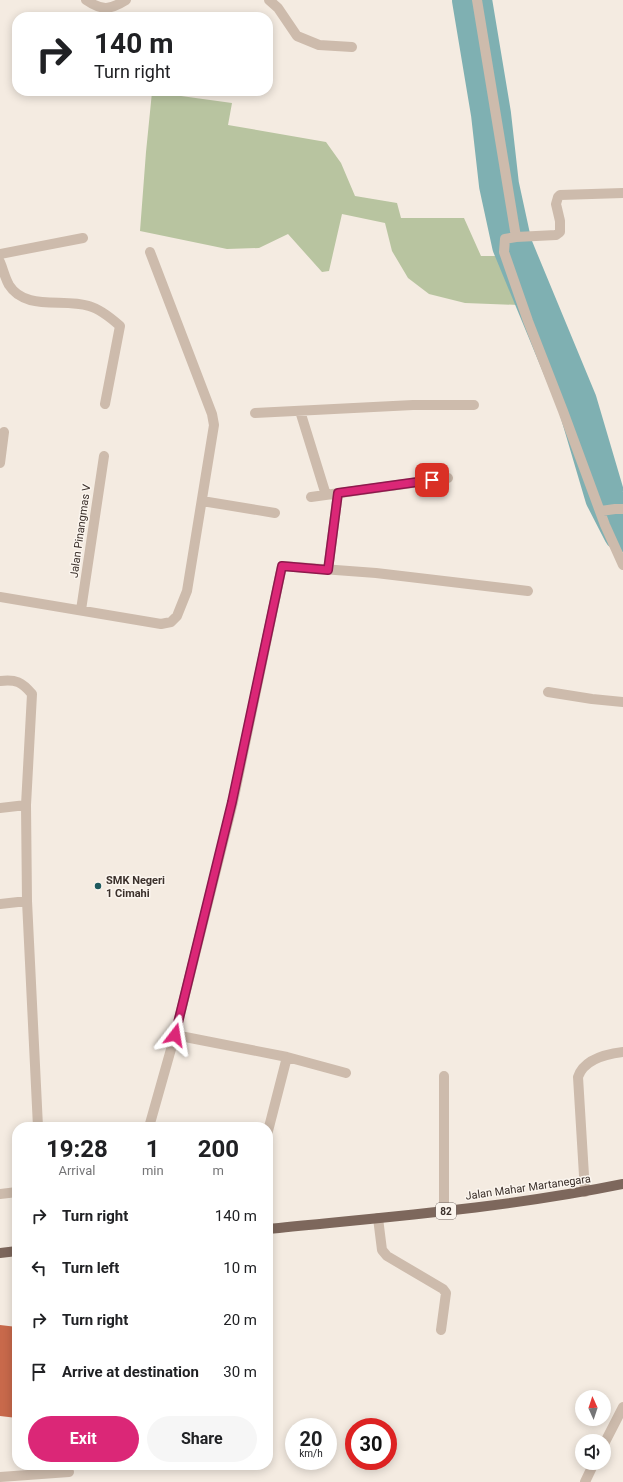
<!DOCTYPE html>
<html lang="en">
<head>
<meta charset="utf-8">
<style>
  body { margin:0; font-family:Roboto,sans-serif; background:#f6f6f6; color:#202124; height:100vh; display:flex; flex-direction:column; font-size:15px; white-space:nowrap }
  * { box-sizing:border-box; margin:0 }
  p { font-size:13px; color:#757577 }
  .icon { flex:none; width:22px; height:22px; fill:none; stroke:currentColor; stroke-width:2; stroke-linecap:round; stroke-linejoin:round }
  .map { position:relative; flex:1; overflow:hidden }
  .side { position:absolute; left:12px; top:1122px; width:261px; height:348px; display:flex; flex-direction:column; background:#fff; border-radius:16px; box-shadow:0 2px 10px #0003 }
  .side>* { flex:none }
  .top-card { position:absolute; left:12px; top:12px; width:261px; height:84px; border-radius:16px; box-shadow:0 2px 10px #0003; background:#fff; color:#202124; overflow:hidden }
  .needle { width:26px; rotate:357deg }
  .fabs { position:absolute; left:575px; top:1390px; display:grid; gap:8px }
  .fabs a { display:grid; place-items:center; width:36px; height:36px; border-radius:50%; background:#fff; box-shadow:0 2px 10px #0003; font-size:20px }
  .speed { position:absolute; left:285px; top:1418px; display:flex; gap:8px; font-size:20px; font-weight:700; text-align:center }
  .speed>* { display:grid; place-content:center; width:52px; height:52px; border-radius:50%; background:#fff; box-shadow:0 2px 10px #0003; line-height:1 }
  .speed small { font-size:10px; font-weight:400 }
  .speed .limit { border:6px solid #d22; background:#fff; color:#111 }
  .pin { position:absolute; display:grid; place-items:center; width:34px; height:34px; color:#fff; margin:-17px; border-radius:8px; box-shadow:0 2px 6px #0006 }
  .me { position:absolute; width:44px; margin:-22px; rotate:14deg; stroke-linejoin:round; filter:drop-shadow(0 0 3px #0008) }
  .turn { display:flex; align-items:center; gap:14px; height:84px; padding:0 16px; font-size:18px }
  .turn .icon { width:52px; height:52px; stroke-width:2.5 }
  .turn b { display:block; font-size:28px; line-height:34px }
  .eta { display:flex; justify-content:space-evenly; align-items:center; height:68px; text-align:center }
  .eta b { font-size:24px; font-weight:700; line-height:28px }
  .primary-button { display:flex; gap:8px; margin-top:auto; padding:8px 16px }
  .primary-button a { flex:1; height:46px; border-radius:24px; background:#db2777; color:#fff; font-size:16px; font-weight:700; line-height:46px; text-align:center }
  .primary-button a+a { background:#f6f6f6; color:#202124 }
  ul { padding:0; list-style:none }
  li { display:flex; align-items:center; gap:12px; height:52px; padding:0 16px }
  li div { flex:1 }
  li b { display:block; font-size:15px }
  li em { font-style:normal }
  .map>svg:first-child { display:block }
  .green { fill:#b8c4a0 }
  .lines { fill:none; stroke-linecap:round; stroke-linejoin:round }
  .river { stroke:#7fb0b2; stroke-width:40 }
  .building { fill:#c8694b }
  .minor { stroke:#cdbbac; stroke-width:10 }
  .major { stroke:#7d675c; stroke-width:10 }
  .route-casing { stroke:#8e194d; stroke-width:10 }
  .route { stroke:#db2777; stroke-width:7 }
  .poi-dot { fill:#1f5a5e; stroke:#fbf5ee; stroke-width:1.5 }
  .labels { text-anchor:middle; stroke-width:3; stroke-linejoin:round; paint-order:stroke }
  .shield { fill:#fbf5ee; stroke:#756b66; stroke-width:1 }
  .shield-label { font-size:10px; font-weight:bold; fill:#3b302b }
  .street-label { font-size:11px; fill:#3b302b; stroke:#fbf5ee }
  .poi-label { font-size:11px; font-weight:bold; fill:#3b302b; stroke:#fbf5ee; text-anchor:start }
</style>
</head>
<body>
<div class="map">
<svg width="623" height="1482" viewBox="0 0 623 1482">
  <rect width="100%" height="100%" fill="#f4ebe1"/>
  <!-- green -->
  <path class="green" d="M152 92 232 103 228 125 326 142 341 163 355 196 397 203 401 218H464L481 256H501L519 305 465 303 429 294 408 278 392 251 385 223 342 214 329 271 322 272 288 234 259 248 227 249 140 231 146 152Z"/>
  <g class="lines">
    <!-- river -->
    <path class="river" d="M472 0 491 114 499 185 512 245 577 402 605 497 623 532"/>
  </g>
  <!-- building -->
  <path class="building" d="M0 1325 17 1327V1418L0 1416Z"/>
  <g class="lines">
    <!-- minor -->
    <path class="minor" d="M86 0C102 11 110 10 126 0
      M269 0 278 8 297 36 319 45 352 47
      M477 0 516 237
      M623 193 560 195 558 197 556 204 560 221V232L556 235 516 237 505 239 504 252 528 321 563 411 605 525 623 565
      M0 254 83 238
      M0 262C3 269 5 278 9 285 25 311 63 298 89 306 100 309 111 318 120 326L105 404
      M300 411 326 495
      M255 413 413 405H474
      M0 463 4 432
      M311 497 448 478
      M202 501 275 513
      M601 511 615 509H623
      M328 570 338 493
      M0 597 161 624 171 622 177 616 187 591 214 425 212 414 150 252
      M81 610 104 456
      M0 681C16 679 22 682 32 694L26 805 27 901 38 1127
      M548 692 592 699 623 702
      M0 808 26 805
      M0 904 27 901
      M175 1035 287 1057 346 1073
      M444 1076V1211
      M149 1127 175 1035 233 802 282 566 376 573 528 591
      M268 1131 287 1057
      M585 1192 578 1077C584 1059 606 1054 623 1052
      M0 1194 17 1192
      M378 1218 382 1250 387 1256 443 1289 446 1293 441 1330
      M604 1444 623 1407
      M0 1477 69 1472
      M585 1482 594 1463"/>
    <!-- major -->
    <path class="major" d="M268 1229C387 1217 506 1208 623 1184
      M0 1253 17 1251"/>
  </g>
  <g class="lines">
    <!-- route casing -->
    <g class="route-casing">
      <path id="route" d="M175 1035 232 802 282 566 328 570 338 493 432 480"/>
    </g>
    <!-- route -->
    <use href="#route" class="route"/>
  </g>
  <!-- markers -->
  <circle class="poi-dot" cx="98" cy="886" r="4"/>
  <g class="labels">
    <!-- shield labels -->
    <rect class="shield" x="436" y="1203" width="20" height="16" rx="3"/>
    <g class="shield-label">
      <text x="446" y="1215">82</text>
    </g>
    <!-- street labels -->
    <g class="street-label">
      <text transform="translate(80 531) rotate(-82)" y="4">Jalan Pinangmas V</text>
      <text transform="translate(528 1187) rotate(-8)" y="4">Jalan Mahar Martanegara</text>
    </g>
    <!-- poi labels -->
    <g class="poi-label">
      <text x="106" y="884">SMK Negeri<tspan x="106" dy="13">1 Cimahi</tspan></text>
    </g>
  </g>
</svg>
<div class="fabs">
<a><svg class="needle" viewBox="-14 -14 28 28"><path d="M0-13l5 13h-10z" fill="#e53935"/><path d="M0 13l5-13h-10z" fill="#757577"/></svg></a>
<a><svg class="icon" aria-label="sound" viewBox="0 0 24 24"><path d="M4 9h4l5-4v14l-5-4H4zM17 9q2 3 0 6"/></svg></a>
</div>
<div class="speed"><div>20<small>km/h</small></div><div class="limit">30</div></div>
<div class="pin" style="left:432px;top:480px;background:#d93025"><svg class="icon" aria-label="arrive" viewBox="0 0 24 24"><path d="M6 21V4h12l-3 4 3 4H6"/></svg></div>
<svg class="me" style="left:175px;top:1035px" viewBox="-20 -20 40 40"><path d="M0-17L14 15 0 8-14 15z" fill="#db2777" stroke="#fff" stroke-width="4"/></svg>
<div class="top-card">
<div class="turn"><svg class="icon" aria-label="right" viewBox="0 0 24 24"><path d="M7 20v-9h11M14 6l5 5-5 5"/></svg><div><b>140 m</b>Turn right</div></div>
</div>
<section class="side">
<div class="eta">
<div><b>19:28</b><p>Arrival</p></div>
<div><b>1</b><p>min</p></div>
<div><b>200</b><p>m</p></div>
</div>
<ul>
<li><svg class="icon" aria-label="right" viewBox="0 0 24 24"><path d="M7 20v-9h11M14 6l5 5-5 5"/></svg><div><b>Turn right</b></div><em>140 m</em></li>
<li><svg class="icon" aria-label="left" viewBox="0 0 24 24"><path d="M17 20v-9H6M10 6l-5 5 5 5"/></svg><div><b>Turn left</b></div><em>10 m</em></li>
<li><svg class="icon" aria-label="right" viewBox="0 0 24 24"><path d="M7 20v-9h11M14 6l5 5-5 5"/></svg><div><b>Turn right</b></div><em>20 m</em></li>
<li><svg class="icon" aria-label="arrive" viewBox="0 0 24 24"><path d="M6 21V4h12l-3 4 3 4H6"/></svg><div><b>Arrive at destination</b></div><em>30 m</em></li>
</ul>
<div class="primary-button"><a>Exit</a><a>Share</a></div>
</section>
</div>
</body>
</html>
